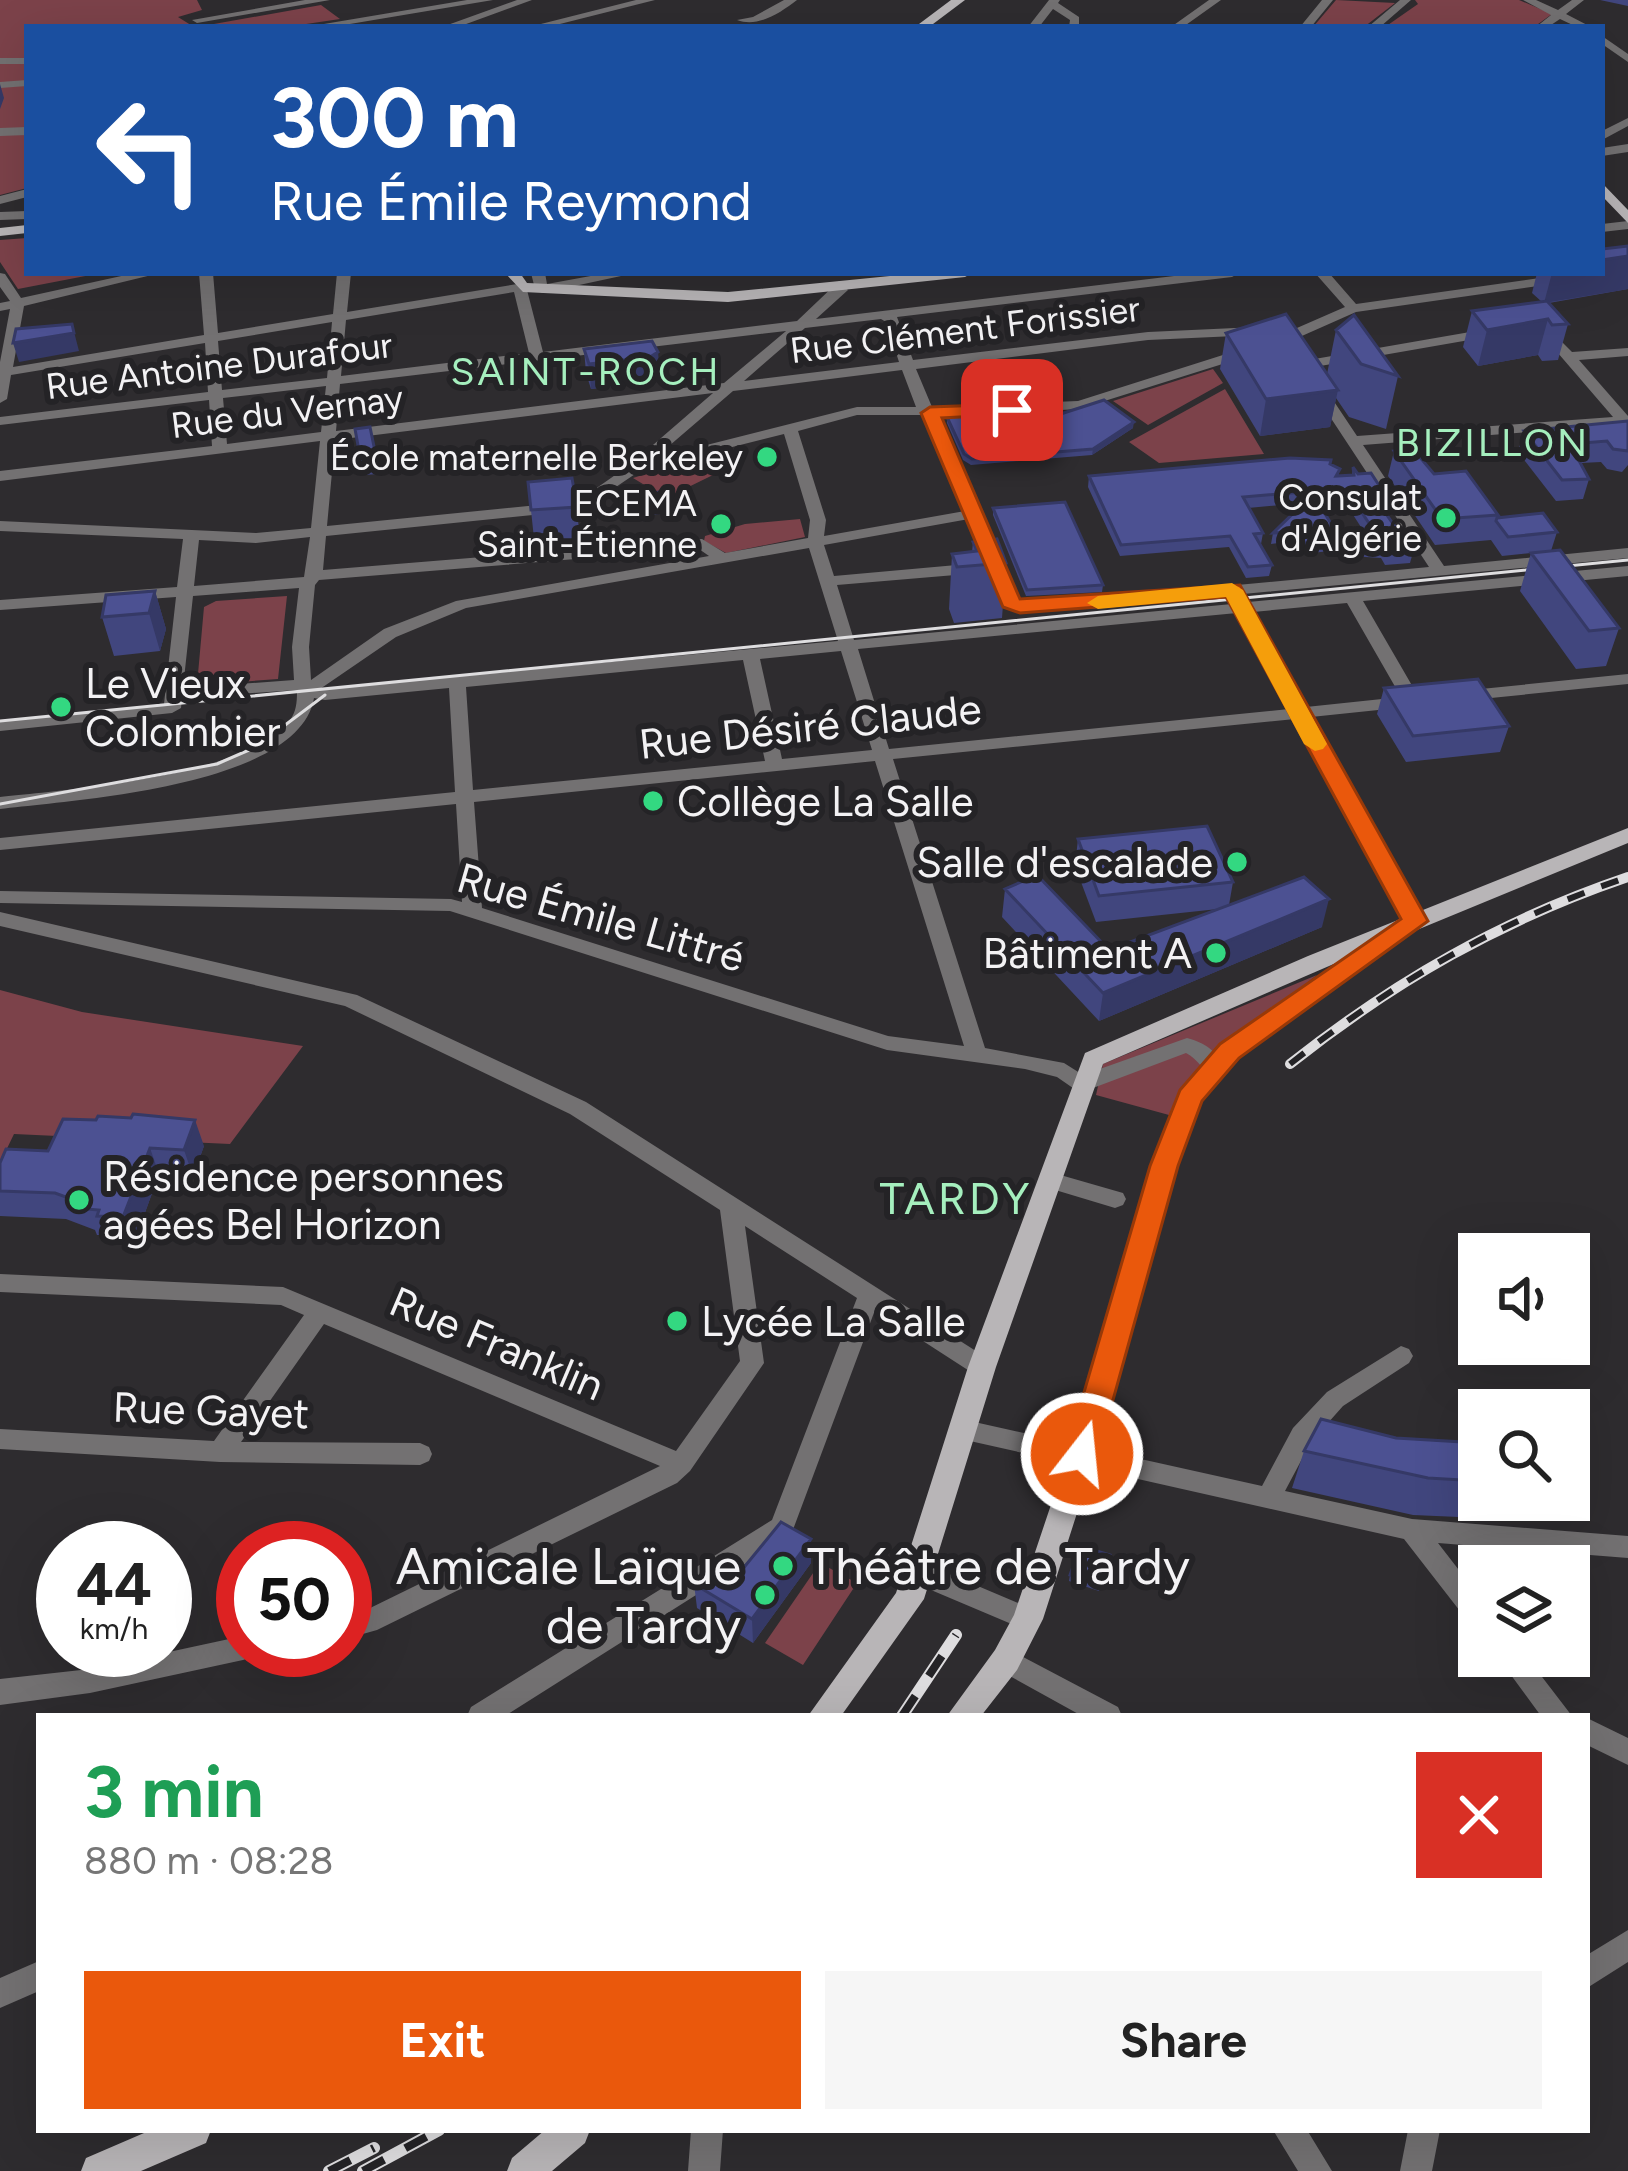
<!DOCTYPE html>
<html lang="en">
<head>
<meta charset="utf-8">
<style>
  body { margin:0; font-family:Figtree,sans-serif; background:#f6f6f6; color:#222; height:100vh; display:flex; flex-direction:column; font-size:45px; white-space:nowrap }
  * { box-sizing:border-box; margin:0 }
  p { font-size:39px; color:#767676 }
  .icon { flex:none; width:66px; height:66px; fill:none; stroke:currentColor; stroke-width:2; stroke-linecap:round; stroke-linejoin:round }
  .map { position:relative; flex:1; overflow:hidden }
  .sheet { position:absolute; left:36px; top:1713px; width:1554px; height:420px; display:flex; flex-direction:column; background:#fff; border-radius:0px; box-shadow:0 12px 48px #0002 }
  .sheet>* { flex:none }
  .banner { position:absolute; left:24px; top:24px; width:1581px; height:252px; border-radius:0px; box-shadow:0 12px 48px #0002; background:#1a4fa0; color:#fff; overflow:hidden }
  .fabs { position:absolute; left:1458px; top:1233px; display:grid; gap:24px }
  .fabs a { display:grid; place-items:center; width:132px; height:132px; border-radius:0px; background:#fff; box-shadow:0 12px 48px #0002; font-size:60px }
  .speed { position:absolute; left:36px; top:1521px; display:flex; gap:24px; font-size:60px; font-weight:700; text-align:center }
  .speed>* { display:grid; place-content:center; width:156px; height:156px; border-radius:50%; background:#fff; box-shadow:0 12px 48px #0002; line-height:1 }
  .speed small { font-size:30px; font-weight:400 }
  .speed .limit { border:18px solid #d22; background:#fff; color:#111 }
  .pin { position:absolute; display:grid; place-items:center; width:102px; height:102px; color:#fff; margin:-51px; border-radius:24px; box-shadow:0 6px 18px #0006 }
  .me { position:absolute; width:132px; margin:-66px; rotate:16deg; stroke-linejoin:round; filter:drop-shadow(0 0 9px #0008) }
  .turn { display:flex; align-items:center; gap:42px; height:252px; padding:0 48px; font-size:54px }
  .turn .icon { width:156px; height:156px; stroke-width:2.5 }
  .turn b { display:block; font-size:84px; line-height:102px }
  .round { display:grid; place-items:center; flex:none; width:126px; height:126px; border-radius:0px; background:#f6f6f6 }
  .head { display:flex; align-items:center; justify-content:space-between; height:204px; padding:0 48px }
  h1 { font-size:72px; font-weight:700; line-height:90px; color:#1e9e55 }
  .cta { display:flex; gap:24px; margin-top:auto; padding:24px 48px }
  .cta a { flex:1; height:138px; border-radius:0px; background:#ea580c; color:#fff; font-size:48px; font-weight:700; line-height:138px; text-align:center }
  .cta a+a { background:#f6f6f6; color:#222 }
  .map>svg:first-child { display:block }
  .green { fill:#7c424a }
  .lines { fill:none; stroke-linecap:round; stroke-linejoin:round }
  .minor { fill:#737172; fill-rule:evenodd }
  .major { fill:#b8b5b7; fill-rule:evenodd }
  .tram { stroke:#dedddf; stroke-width:3 }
  .rail-far1-casing { stroke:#dedddf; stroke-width:10 }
  .rail-casing { stroke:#dedddf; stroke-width:12 }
  .rail-far1 { stroke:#242326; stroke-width:6; stroke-dasharray:18; stroke-linecap:butt }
  .rail { stroke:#242326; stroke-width:8; stroke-dasharray:24; stroke-linecap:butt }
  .wall { fill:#41467e }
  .shaded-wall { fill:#353966 }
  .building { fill:#4c5192; stroke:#353966; stroke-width:3 }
  .route { fill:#ea580c; stroke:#983908; stroke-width:3 }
  .slow { fill:#f59e0b }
  .poi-dot { fill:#33d881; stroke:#242326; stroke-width:4.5 }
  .labels { text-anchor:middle; stroke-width:12; stroke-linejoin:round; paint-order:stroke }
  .far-street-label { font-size:36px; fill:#f3f2f4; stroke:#242326 }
  .far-poi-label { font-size:36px; fill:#f3f2f4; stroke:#242326; text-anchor:end }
  .far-neighbourhood-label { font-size:39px; letter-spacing:3px; fill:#a5efbe; stroke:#242326 }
  .poi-label { font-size:42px; fill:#f3f2f4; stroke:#242326; text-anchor:start }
  .street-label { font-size:42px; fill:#f3f2f4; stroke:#242326 }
  .neighbourhood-label { font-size:45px; letter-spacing:3px; fill:#a5efbe; stroke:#242326 }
  .near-poi-label { font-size:51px; fill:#f3f2f4; stroke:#242326; text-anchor:end }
</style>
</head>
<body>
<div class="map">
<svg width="1628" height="2171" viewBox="0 0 1628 2171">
  <rect width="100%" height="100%" fill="#2e2c2f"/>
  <!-- green -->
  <path class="green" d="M0 0H197L202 10 178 17 194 27H27V188L0 195Z
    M1336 0 1395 3 1364 27H1313Z
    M1415 0H1519L1552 14 1534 27H1385L1418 4Z
    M321 5 340 19 286 27H197Z
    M27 238V273H101L18 289 0 262V240Z
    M1213 369 1223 383 1148 425 1113 401Z
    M1225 389 1264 454 1159 463 1129 442Z
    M699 457 713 475 666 498 633 478Z
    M800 519 805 537 726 553 704 541 705 536 745 524Z
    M287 596 278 679 197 685 204 607 216 601Z
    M1317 975 1199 1067 1169 1115 1096 1095 1103 1064Z
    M0 990 82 1012 303 1046 230 1144 14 1134 0 1163Z
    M820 1563 857 1583 803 1665 765 1643Z"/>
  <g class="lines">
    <!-- minor -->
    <path class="minor" d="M305 0H330L197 23 192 20Z
      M467 0H493L332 27H306Z
      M517 0H532L458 27H442Z
      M636 0H655L548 27H529Z
      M784 0H797C780 13 758 28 737 20L753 17Z
      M1049 0H1060L1058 3 1079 17V27H1069L1070 20 1053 9 1039 27H1028Z
      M1209 0H1221L1183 27H1171Z
      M1322 0H1333L1311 27H1300Z
      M1400 0H1411L1380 27H1368Z
      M1523 0H1536L1558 10 1572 0H1584L1566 14 1591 27H1577L1560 19 1548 27H1536L1551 15Z
      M1602 36 1628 54V62L1602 44Z
      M0 58H27V64H0Z
      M27 80V86L0 88V82Z
      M1628 118V126L1602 140V131Z
      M27 127V135L0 136V128Z
      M1628 144V152L1602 156V148Z
      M27 189V197L0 204V196Z
      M27 211V219L0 220V212Z
      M1628 221V229L1602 232V224Z
      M0 273 5 274 21 298 135 273H160L24 306 13 367 204 335 199 273H213L218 333 333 314 337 273H351L347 312 523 283 530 287 527 290 543 352 797 321 839 281 848 290 816 319 1199 273H1239L1232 277 897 317 913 360 1148 332 1257 327 1264 331 1257 335 1148 340 916 369 932 407 1078 401 1267 341 1345 307 1315 273H1329L1356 304 1561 275 1568 279 1566 282 1356 312 1277 347 1079 409 939 417 1021 601 1087 599 1429 567 1313 391 1325 388 1357 436 1613 417 1539 331 1537 328 1544 324 1572 352 1628 348V356L1579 360 1628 416V429L1620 425 1363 445 1444 566 1628 548V558L1243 594 1248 602 1628 566V576L1363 601 1421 701 1407 707 1311 717 1425 921 1415 928 1405 921 1295 719 893 759 985 1048 1064 1063 1083 1075 1187 1038C1206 1043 1216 1051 1225 1068L1215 1076C1203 1072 1198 1059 1186 1053L1093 1088 1083 1095 1057 1077 1025 1069 887 1050 450 911 0 903V891L451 899 462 902 456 804 0 850V838L455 792 449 688 325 700 314 698C299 787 73 800 0 809V797C65 790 257 776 292 717 297 709 297 698 297 690L182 698 181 708 172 713 0 731V721L164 704 176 597 0 610V600L177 587 183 539 0 531V521L256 533 311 528 320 441 0 481V471L212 446 209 400 0 425V417L208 392 205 343 11 375 7 399 0 403V362L10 309 0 311V303L10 301 0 287ZM514 292 529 353 341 376 346 320ZM881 319 886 322 899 362 744 381 805 328ZM332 322 327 378 222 390 218 341ZM786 331 724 383 336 431 340 384ZM902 370 916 407H857L655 458 733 391ZM326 386 321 432 227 444 223 398ZM713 393 631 464 578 501 327 526 335 440ZM857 415H924L965 511 824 536 826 520 798 431ZM784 434 810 520 808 538 725 553 702 539 323 570 326 536 582 510 641 470ZM969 519 1009 609H1087L1228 596 1232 604 854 640 837 585 979 573 987 568 979 563 834 576 824 545ZM310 537 304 577 194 586 199 540 256 543ZM809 548 838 641 320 689 396 637 466 608ZM699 549 709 556 456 601 384 629 311 680 309 647 315 585 319 580ZM299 588 292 647 294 680 183 688 193 596ZM1347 603 1401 697 1306 707 1253 612ZM1237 613 1289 709 889 749 858 649ZM841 651 872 750 782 759 760 659ZM743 660 765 761 473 790 466 687ZM875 761 964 1046 888 1036 482 908 474 802Z
      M531 273H545L547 284 607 273H635L542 293 535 289Z
      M1493 328 1500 332 1498 335 1303 369 1296 365 1303 361Z
      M1628 674V684L1461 701 1452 696 1461 691Z
      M0 912 357 995 586 1102 990 1360 994 1367 990 1374 982 1377 974 1374 875 1310 791 1535 505 1716H467L471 1707 772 1520 857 1298 745 1226 764 1363 690 1471 677 1483 377 1630 345 1639V1615L364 1611 660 1466 324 1324 241 1442 420 1443 429 1447 432 1454 429 1461 420 1465 220 1462 0 1449V1429L214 1441 304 1315 281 1305 0 1292V1274L283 1287 676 1451 740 1361 720 1210 570 1114 345 1006 0 926Z
      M1050 1172 1123 1193 1126 1199 1123 1205 1115 1208 1042 1186 1039 1180 1042 1174Z
      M1401 1346 1409 1349 1413 1356 1409 1363 1343 1406 1311 1442 1285 1491 1412 1519 1628 1536V1558L1438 1543 1479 1596V1628L1470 1624 1404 1539 961 1439 952 1436 949 1429 952 1422 961 1419 1262 1486 1293 1428 1327 1392Z
      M914 1559 1037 1611 1041 1619 1037 1627 1028 1631 905 1579 901 1571 905 1563Z
      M243 1636V1650H255L252 1657 243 1660 90 1693 0 1705V1679L90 1669Z
      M1006 1648 1118 1707 1122 1716H1082L997 1669 993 1660 997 1651Z
      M1497 1656H1526L1572 1716H1541Z
      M1587 1718 1628 1738V1765L1587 1745Z
      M1628 1930V1962L1587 1988V1955Z
      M39 1961V1991L0 2008V1978Z
      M691 2130H723L720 2171H688Z
      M1273 2130H1307L1332 2171H1298Z
      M1408 2130H1440L1432 2171H1400Z"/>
    <!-- major -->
    <path class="major" d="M951 0H965L929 27H915Z
      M1602 183 1628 210V223L1602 196Z
      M27 225V233L0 236V228Z
      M505 273H520L527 283 728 292 920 273H972L965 277 728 302 523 292Z
      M1628 828V843L1378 946 1377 955 1237 1057 1201 1101 1176 1166 1096 1454 1043 1619 1017 1670 981 1716H947L995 1650 1014 1615 1068 1454 1152 1166 1178 1097 1221 1045 1336 963 1103 1064 996 1367 924 1599 841 1716H808L896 1593 968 1367 1085 1053 1308 956Z
      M151 2130H211L206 2143 141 2171H81L86 2158Z
      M545 2130H590L585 2143 552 2171H507L512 2158Z"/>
    <!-- tram -->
    <path class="tram" d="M0 721 1628 560
      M0 804 217 764 256 747 325 695"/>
    <!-- rail-far1 casing -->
    <g class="rail-far1-casing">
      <path id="rail-far1" d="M1290 1064C1395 981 1501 920 1628 877"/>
    </g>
    <!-- rail casing -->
    <g class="rail-casing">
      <path id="rail" d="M902 1716 956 1635
        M329 2171 374 2148
        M363 2171 439 2130"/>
    </g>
    <!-- rail-far1 -->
    <use href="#rail-far1" class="rail-far1"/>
    <!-- rail -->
    <use href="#rail" class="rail"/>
  </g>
  <!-- wall -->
  <path class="wall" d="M1600 0H1628V6Z
    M1537 273H1602L1628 289 1549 303 1568 324 1558 360 1542 361 1538 355 1478 366 1463 347 1472 311 1542 302 1532 293Z
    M1336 330 1398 376 1386 429 1349 417 1336 398 1330 427 1260 436 1220 369 1226 333 1327 374Z
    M584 349 658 352 659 376 651 381 591 389 586 373Z
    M947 417 1048 418 1133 428 1092 455 971 465 963 460 947 423Z
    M1628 421V465L1622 472 1607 469 1601 462 1581 463 1589 479 1583 499 1556 501 1518 452 1524 431Z
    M370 427 379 474 363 475 355 429Z
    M1394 451 1498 515 1497 518 1557 532 1551 551 1619 628 1606 666 1576 669 1520 591 1531 553 1502 556 1491 540 1435 545 1388 476Z
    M1330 464 1340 469 1338 476 1352 475 1353 467 1358 474 1384 493 1382 504H1379L1413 552 1410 563 1385 565 1381 558 1351 556 1353 536 1366 535 1350 510 1319 503 1338 535 1336 545 1330 551 1302 554 1286 542 1271 544 1273 533 1304 503 1248 508 1263 533 1261 544 1272 565 1269 576 1246 578 1229 547 1120 556 1088 487 1089 476Z
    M528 482 577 507 580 544 535 548Z
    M637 496 670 506V513L640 516Z
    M993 508 1103 585 1102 592 1026 596 993 515Z
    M973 542 1006 563 1002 618 954 623 949 609 952 554 972 552Z
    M155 591 166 629 160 651 114 656 102 617Z
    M1384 688 1509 726 1500 752 1406 762 1377 714Z
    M1078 839 1233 882 1229 905 1322 927 1099 1021 1002 917 1005 889 1109 950 1218 909 1096 922 1075 866Z
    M204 1146 193 1176 159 1174 134 1243 107 1242 105 1235H97L95 1230 66 1219 0 1216V1163L48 1151Z
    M1396 1438 1479 1443V1500H1514L1505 1519 1413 1515 1292 1488 1304 1451Z
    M1110 1555 1099 1591 1069 1581 1070 1575Z
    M811 1563 753 1643 697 1608 694 1584 732 1582Z"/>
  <!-- shaded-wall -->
  <path class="shaded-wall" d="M0 84 4 98 0 109Z
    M1628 256V289L1544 303 1552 273H1602V260Z
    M1548 319 1538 355 1478 366 1487 330Z
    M72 324 79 351 19 362 13 343Z
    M658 352 659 376 651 381 591 389 589 364Z
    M1338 390 1330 427 1260 436 1266 399Z
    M1134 422 1133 428 1092 455 1093 449Z
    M1338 535 1336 545 1330 551 1332 541Z
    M155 591 166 629 160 651 149 613Z
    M1329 899 1322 927 1099 1021 1103 993Z
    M195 1120 204 1146 193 1176 184 1150Z
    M150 1148 159 1174 134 1243 123 1217Z
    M811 1539V1563L753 1643 752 1619Z"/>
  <!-- building -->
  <path class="building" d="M1628 246V256L1602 260V249Z
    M1547 301 1568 324 1552 325 1548 319 1487 330 1472 311Z
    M1286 314 1338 390 1266 399 1226 333Z
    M1354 315 1398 376 1361 364 1336 330Z
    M72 324 74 333 13 343 16 329Z
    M652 341 658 352 650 357 589 364 584 349Z
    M1104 400 1134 422 1093 449 972 459 964 454 947 417 1034 410 1048 418Z
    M1628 421V451L1613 449 1607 441 1570 444 1589 479 1562 480 1524 431Z
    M370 427 377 461 361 462 355 429Z
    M1413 449 1434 474 1466 471 1498 515 1442 519 1394 451Z
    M1290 458 1331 460 1330 464 1340 469 1336 476 1354 475 1353 467 1358 474 1371 473 1384 493 1372 494 1413 552 1388 554 1384 547 1353 545V536L1376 534 1353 499 1316 491 1243 497 1263 533 1254 534 1272 565 1248 567 1230 536 1121 545 1089 476Z
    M572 478 577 507 531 510 528 482Z
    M665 491 670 506 640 509 637 496Z
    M1313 494 1338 535 1332 541 1304 543 1288 532 1273 533Z
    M1065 502 1103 585 1027 590 993 508Z
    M1543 513 1557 532 1508 537 1496 521 1497 518Z
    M997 539 1006 563 957 567 952 554 977 551 973 542Z
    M1560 550 1619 628 1589 631 1531 553Z
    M155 591 149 613 102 617 106 595Z
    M1478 679 1509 726 1413 736 1384 688Z
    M1207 826 1233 882 1099 896 1078 839Z
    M1037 875 1109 950 1304 877 1329 899 1103 993 1005 889Z
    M133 1114 195 1120 184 1150 150 1148 123 1217 97 1216 99 1210 86 1209 88 1205 55 1193 0 1191V1163L6 1149 48 1151 63 1119 96 1120 98 1116 131 1118Z
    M1321 1419 1396 1438 1479 1443V1481L1428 1478 1304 1451Z
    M781 1522 811 1539 752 1619 694 1584 708 1568 732 1582Z
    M1080 1546 1110 1555 1101 1585 1070 1575Z"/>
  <!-- route -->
  <path class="route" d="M1012 404 1019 406V414L942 418 1020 599 1240 585 1428 921 1239 1058 1202 1101 1178 1166 1098 1454 1094 1464 1082 1468 1071 1464 1066 1454 1150 1166 1180 1090 1220 1044 1401 919 1226 597 1020 613 1003 607 921 413 930 407Z"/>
  <!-- slow -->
  <path class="slow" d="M1232 583 1243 590 1327 744 1323 749 1315 751 1304 744 1226 597 1098 609 1087 603 1098 596Z"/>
  <!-- markers -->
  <g class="poi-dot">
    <circle cx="767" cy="457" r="12"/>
    <circle cx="1446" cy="518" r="12"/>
    <circle cx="721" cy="524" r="12"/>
    <circle cx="61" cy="707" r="12"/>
    <circle cx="653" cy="801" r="12"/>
    <circle cx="1237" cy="862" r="12"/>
    <circle cx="1216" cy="953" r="12"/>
    <circle cx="79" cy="1200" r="12"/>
    <circle cx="677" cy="1321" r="12"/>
    <circle cx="783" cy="1566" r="12"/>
    <circle cx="765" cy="1595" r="12"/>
  </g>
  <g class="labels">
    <!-- far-street labels -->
    <g class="far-street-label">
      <text transform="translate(965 329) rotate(-7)" y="13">Rue Clément Forissier</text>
      <text transform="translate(219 365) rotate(-7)" y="13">Rue Antoine Durafour</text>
      <text transform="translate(287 411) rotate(-7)" y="13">Rue du Vernay</text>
    </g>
    <!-- far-poi labels -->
    <g class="far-poi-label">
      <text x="743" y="470">École maternelle Berkeley</text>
      <text x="1422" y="510">Consulat<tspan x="1422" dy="41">d'Algérie</tspan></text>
      <text x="697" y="516">ECEMA<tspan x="697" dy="41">Saint-Étienne</tspan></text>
    </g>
    <!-- far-neighbourhood labels -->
    <g class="far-neighbourhood-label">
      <text x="586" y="385">SAINT-ROCH</text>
      <text x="1493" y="456">BIZILLON</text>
    </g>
    <!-- poi labels -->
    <g class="poi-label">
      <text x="85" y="698">Le Vieux<tspan x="85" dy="48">Colombier</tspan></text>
      <text x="677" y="816">Collège La Salle</text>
      <text x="1213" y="877" text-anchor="end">Salle d'escalade</text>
      <text x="1192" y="968" text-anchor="end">Bâtiment A</text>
      <text x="103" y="1191">Résidence personnes<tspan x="103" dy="48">agées Bel Horizon</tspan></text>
      <text x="701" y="1336">Lycée La Salle</text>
    </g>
    <!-- street labels -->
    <g class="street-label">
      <text transform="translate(810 726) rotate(-6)" y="15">Rue Désiré Claude</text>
      <text transform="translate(601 917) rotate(16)" y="15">Rue Émile Littré</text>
      <text transform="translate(497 1343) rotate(23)" y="15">Rue Franklin</text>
      <text transform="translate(211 1410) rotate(2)" y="15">Rue Gayet</text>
    </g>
    <!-- neighbourhood labels -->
    <g class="neighbourhood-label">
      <text x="956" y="1214">TARDY</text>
    </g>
    <!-- near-poi labels -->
    <g class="near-poi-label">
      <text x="741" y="1584">Amicale Laïque<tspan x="741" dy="59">de Tardy</tspan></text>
      <text x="807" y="1584" text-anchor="start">Théâtre de Tardy</text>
    </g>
  </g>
</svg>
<div class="fabs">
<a><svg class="icon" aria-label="sound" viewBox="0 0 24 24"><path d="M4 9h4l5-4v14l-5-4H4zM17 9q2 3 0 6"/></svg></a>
<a><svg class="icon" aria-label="search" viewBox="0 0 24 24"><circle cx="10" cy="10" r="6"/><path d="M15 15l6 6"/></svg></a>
<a><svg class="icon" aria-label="layers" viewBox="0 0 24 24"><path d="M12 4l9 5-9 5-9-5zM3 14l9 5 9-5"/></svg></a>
</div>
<div class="speed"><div>44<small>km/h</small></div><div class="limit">50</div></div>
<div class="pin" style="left:1012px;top:410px;background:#d93025"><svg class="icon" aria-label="arrive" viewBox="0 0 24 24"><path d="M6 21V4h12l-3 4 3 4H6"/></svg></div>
<svg class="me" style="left:1082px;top:1454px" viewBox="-20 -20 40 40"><circle r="17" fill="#ea580c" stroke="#fff" stroke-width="3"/><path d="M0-11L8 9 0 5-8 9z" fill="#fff"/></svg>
<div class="banner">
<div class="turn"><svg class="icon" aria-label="left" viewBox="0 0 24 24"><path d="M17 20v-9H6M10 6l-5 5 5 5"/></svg><div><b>300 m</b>Rue Émile Reymond</div></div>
</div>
<section class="sheet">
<div class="head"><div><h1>3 min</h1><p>880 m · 08:28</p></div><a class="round" style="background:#d93025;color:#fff"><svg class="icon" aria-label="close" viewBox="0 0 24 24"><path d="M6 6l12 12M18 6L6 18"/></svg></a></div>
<div class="cta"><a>Exit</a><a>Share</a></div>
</section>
</div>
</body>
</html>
